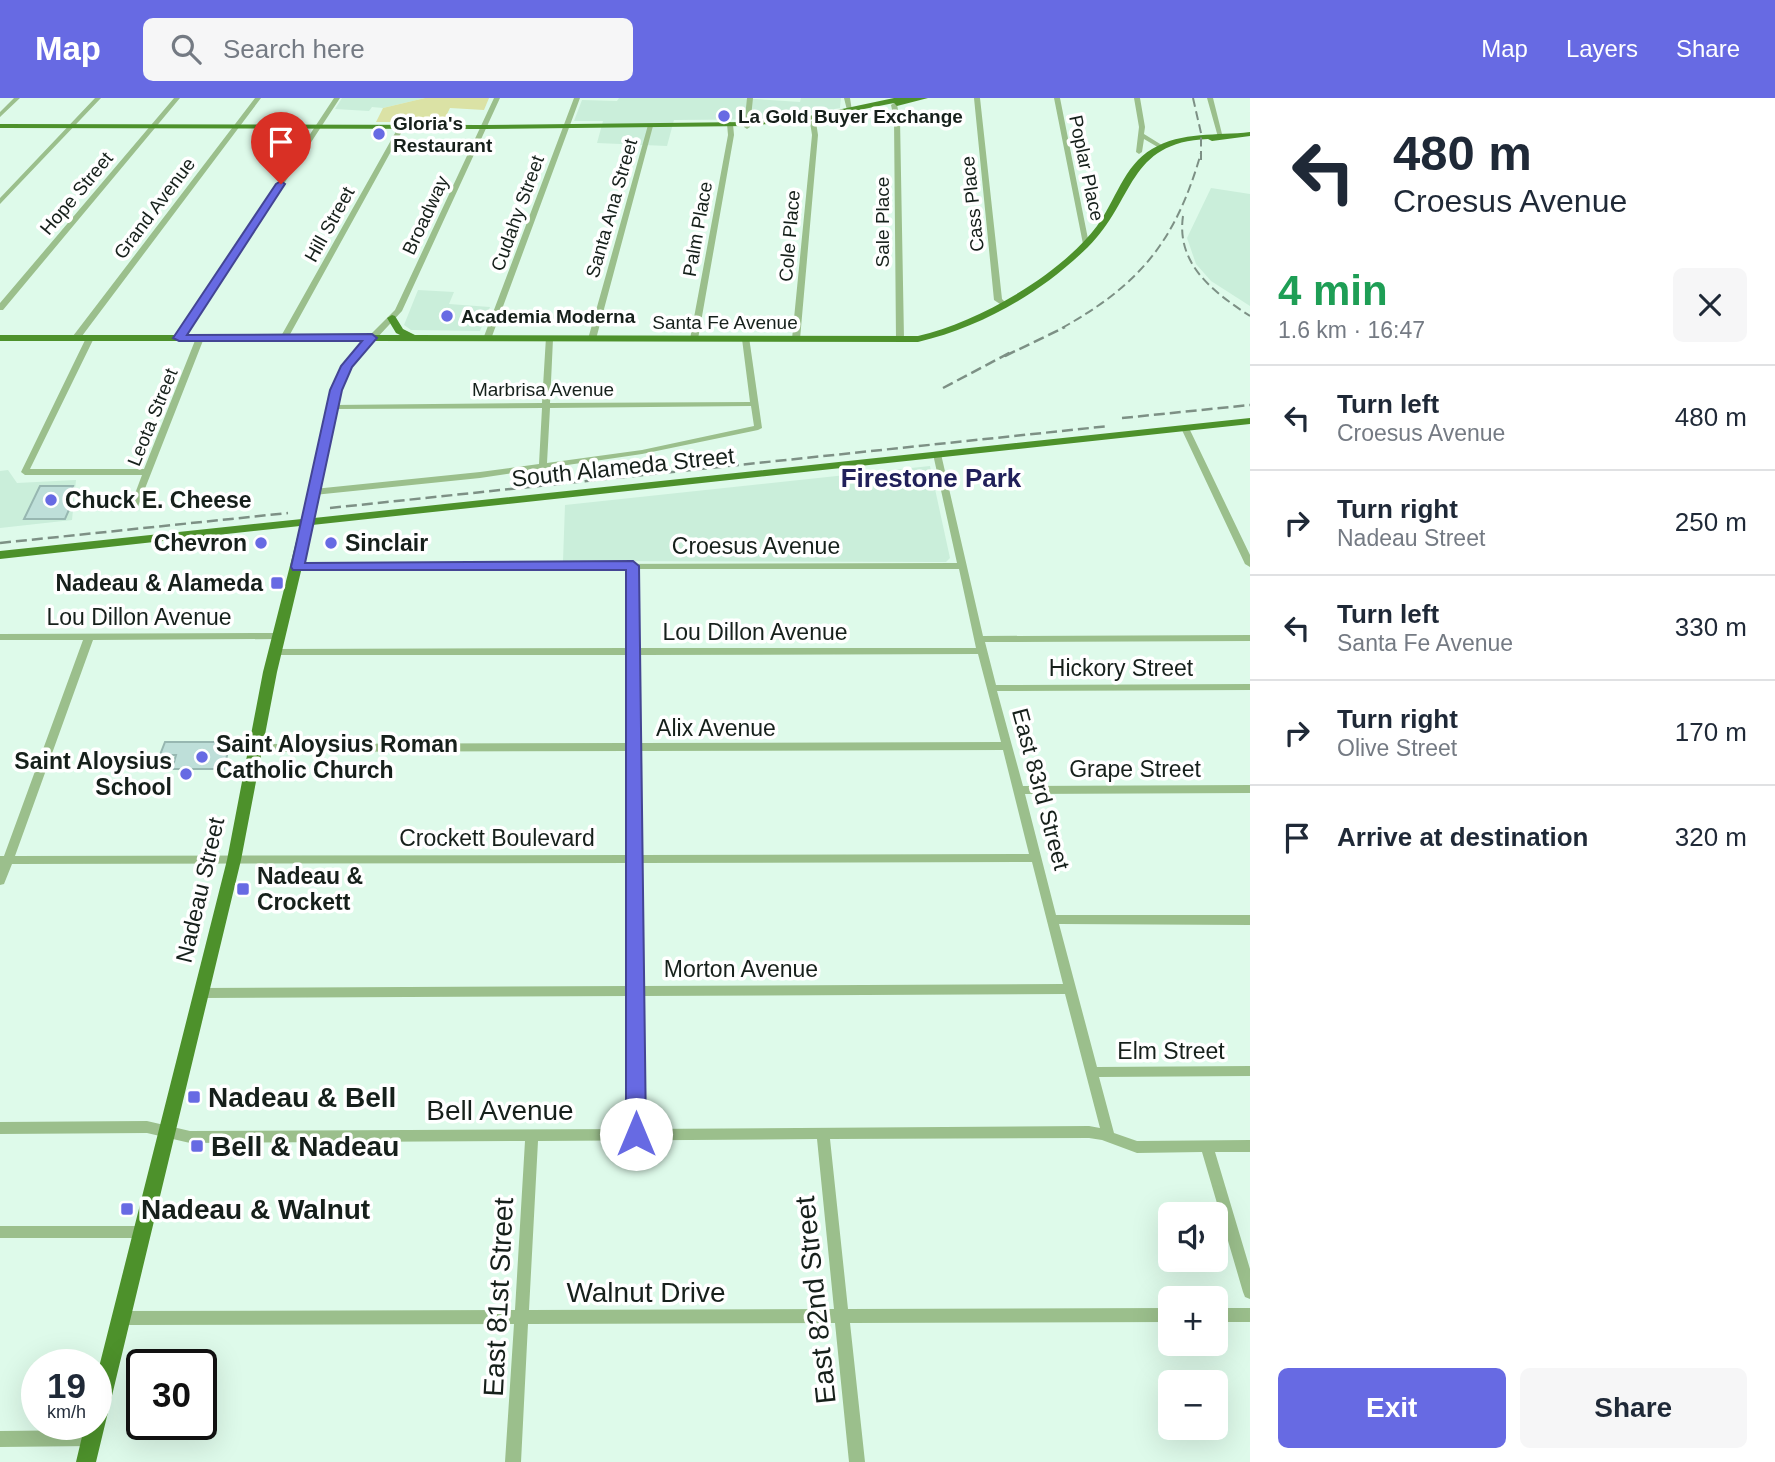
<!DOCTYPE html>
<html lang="en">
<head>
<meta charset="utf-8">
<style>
  body { margin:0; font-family:Arial,sans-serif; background:#f6f6f7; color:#1f2937; height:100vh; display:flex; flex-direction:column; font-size:26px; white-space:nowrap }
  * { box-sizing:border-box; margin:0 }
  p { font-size:23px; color:#747a83 }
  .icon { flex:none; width:38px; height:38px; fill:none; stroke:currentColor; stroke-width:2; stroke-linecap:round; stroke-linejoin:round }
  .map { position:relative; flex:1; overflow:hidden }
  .side { display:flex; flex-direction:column; background:#fff; width:525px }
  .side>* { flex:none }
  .top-card { background:#fff; color:#1f2937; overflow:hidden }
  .tools { position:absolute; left:1158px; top:1104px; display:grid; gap:14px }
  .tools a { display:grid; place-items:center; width:70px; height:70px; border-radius:10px; background:#fff; box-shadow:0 7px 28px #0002; font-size:35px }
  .speed { position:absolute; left:21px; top:1251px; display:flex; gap:14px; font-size:35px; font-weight:700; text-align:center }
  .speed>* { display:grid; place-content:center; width:91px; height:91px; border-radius:50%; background:#fff; box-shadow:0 7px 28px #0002; line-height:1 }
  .speed small { font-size:18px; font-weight:400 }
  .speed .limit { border:4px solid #111; border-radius:10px; background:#fff; color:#111 }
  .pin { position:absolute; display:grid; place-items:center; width:60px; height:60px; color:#fff; margin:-72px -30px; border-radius:50% 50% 50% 0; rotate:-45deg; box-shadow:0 0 7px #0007 }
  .pin .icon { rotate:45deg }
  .me { position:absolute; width:77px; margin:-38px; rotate:0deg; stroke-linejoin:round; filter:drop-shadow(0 0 5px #0008) }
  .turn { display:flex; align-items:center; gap:24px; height:147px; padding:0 28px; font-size:32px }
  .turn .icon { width:91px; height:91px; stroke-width:2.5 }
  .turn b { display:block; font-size:49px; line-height:60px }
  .round { display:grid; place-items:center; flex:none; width:74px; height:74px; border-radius:10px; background:#f6f6f7 }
  .overview { display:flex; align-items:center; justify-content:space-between; height:119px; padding:0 28px }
  h1 { font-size:42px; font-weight:600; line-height:52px; color:#1e9e55 }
  .action { display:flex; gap:14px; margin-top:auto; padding:14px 28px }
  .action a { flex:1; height:80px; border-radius:10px; background:#676ae3; color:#fff; font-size:28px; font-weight:600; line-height:80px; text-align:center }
  .action a+a { background:#f6f6f7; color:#1f2937 }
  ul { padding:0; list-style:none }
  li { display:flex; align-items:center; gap:21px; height:105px; padding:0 28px; border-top:2px solid #e0e1e3 }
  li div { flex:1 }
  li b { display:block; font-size:26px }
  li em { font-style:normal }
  header { display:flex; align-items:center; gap:42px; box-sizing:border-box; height:98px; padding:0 35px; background:#676ae3; color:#fff }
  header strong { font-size:33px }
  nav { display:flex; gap:38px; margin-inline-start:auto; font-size:24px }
  .search { width:490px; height:63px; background:#f6f6f7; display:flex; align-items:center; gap:18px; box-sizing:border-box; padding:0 24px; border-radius:10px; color:#747a83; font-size:26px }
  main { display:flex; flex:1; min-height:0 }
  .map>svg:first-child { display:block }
  .built { fill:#caeeda }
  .green { fill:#dbe2a5 }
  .building { fill:#bedfd9; stroke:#97b7b1; stroke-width:2 }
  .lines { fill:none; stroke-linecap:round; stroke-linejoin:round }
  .minor { fill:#9bbf8c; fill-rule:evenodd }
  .major { fill:#4d912b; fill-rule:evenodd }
  .rail-far1 { stroke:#7d9085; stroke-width:2; stroke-dasharray:9 4.5; stroke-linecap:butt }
  .rail { stroke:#7d9085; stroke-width:2.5; stroke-dasharray:11 5; stroke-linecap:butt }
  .route { fill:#676ae3; stroke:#434594; stroke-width:2 }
  .poi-dot { fill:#676ae3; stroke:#fff; stroke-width:2.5 }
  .labels { text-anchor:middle; stroke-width:7; stroke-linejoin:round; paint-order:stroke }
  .far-poi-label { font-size:19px; font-weight:bold; fill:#16201b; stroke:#fff; text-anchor:start }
  .far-street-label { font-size:19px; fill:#16201b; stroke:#fff }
  .street-label { font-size:23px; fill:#16201b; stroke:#fff }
  .poi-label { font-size:23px; font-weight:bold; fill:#16201b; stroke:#fff; text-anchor:start }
  .quarter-label { font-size:26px; font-weight:bold; fill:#21205a; stroke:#fff }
  .near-poi-label { font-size:28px; font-weight:bold; fill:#16201b; stroke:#fff; text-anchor:start }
  .near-street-label { font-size:28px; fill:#16201b; stroke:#fff }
</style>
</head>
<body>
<header>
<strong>Map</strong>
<div class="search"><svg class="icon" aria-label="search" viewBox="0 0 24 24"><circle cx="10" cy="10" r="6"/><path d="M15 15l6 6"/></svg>Search here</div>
<nav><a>Map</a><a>Layers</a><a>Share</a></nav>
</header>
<main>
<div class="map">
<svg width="1250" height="1364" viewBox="0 0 1250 1364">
  <rect width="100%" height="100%" fill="#defaea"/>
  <!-- built -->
  <path class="built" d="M342 0H425L383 10 372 9 369 13 335 11Z
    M619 0H740L800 4 801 0H841L840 10 778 21 674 22 667 48 597 45 603 23H574L582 2 617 3Z
    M1211 90 1250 96V208L1211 183 1196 166 1187 140Z
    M418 192 454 194 449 206 490 209 480 233 411 232 404 227Z
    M930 368 950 460 946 464 563 463 565 407Z
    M8 372 17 385 76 382 72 422 0 430V373Z"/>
  <!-- green -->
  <path class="green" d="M425 0H489L484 12 450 10 443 24H376L383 10Z"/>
  <!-- building -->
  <path class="building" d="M40 388H73L66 407H71L65 421H24Z
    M165 644H230L224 671H172L176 657H160Z"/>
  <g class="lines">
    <!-- minor -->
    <path class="minor" d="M14 0H20L0 19V14Z
      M95 0H101L0 106V100Z
      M174 0H180L3 212H0V205Z
      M255 0H261L79 242H73V238Z
      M334 0H340L183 240 176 242 175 240Z
      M494 0H500L402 213 375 242H369V238L395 212Z
      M574 0H580L491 241 484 243 483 241Z
      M747 0H753L750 29 747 31 744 29Z
      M844 0H850L852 13 847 12Z
      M974 0H980L1002 201 1007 206 1003 208 994 202Z
      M1054 0H1060L1089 146 1086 148 1083 146Z
      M1134 0H1140L1145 29 1144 36 1165 49V51H1161L1144 41 1142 54 1139 56 1136 54 1139 29Z
      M1207 0H1213L1223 40 1218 39Z
      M894 5 897 7 900 21 904 241 900 243 896 241 894 21 891 7Z
      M813 22 816 24 818 37 800 241 796 243 792 241 812 37 810 24Z
      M730 24 733 26 734 37 698 241 694 243 690 241 728 37 727 26Z
      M402 26 405 28 288 240 281 242 280 240 399 28Z
      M648 27 653 28 596 241 589 243 588 241Z
      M87 238 94 240 30 371H144L196 240 200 238 204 240 137 411H131L130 409 142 377H25L21 374Z
      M546 239 553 241 550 305 750 304 742 241 749 239 762 330 758 332 642 356 480 380 314 397 310 394 314 391 480 374 539 366 542 310 332 311 328 309 332 307 542 305ZM751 308 754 328 642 352 547 365 550 310Z
      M1182 328H1188L1189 330 1250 457V469L1245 466 1181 330Z
      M934 354H940L941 356 983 538 1250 537V543L985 544 996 587 1250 586V592L997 593 1023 688 1250 687V695L1025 696 1056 817H1250V827L1059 826 1097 969 1250 968V978L1099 979 1114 1035 1137 1043 1250 1042V1054H1215L1250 1171V1201L1245 1199 1243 1194 1202 1054 1137 1055 1102 1042 1089 1040 830 1041 848 1211 1171 1210V1224L850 1225 865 1364H849L835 1225 528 1226 521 1364H505L514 1226 121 1227 116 1225 114 1220 116 1215 121 1213 515 1212 525 1043 190 1045 147 1035 0 1036V1024L147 1023 190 1033 630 1031 629 898 201 900 197 898 195 895 197 892 201 890 629 888V765L12 766 4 786 0 787V758H4L83 542H0V536L279 535 284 538 279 541 93 542 15 758 629 757V653L256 654 251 650 256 646 629 645V557H275L270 554 275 551 629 550 628 471 297 472 294 471 292 469 294 467 957 465 933 356ZM638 471H959L976 550H638ZM978 556 1001 644 639 645 638 557ZM1003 652 1029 756 640 757 639 653ZM1032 764 1063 886 641 888 640 765ZM1065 896 1100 1030 1089 1028 642 1031 641 898ZM817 1041 834 1211 529 1212 538 1043Z
      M0 1128H143L148 1130 150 1134 148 1138 143 1140H0Z
      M1216 1210H1250V1224H1216Z
      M92 1332 97 1335 100 1340 97 1345 92 1348 0 1349V1333Z"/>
    <!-- major -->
    <path class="major" d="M894 0H928L897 8 894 5 809 22 747 28 484 31 0 30V26L484 27 747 24 809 18Z
      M1250 34V38L1212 43 1208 41C1127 44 1135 103 1088 149 1041 195 982 229 918 244L374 243 352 269 341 292 314 420 1250 320V326L312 427 277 574 241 762 96 1364H76L85 1326H96V1281L227 762 263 574 300 428 0 461V453L302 421 331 292 342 268 364 243H0V237H400L396 235 387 220 392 217 395 218 403 231 415 237 918 238C978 224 1059 178 1097 128 1115 104 1124 67 1152 51 1182 33 1217 38 1250 34Z"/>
    <!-- rail-far1 -->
    <path class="rail-far1" d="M1193 0 1201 35V62
      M1183 118C1176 166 1213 194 1250 218
      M1062 230C1141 186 1176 142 1201 55"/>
    <!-- rail -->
    <path class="rail" d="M1005 258 1065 229
      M943 290 1011 254
      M1122 320 1250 307
      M330 410 1109 328
      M0 445 288 415"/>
  </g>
  <!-- route -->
  <path class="route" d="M281 83 285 86 187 237 372 236 377 240 352 269 342 292 305 465 633 463 639 468 646 1036 643 1042 636 1045 629 1042 626 1036V472H293L291 469 330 292 341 268 362 243H179L173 240 276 86Z"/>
  <!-- markers -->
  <g class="poi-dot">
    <circle cx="724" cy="18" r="7"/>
    <circle cx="379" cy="36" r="7"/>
    <circle cx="447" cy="218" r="7"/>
    <circle cx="51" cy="402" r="7"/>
    <circle cx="261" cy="445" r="7"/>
    <circle cx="331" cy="445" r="7"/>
    <rect x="270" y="478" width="14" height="14" rx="3.5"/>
    <circle cx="202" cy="659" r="7"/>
    <circle cx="186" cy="676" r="7"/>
    <rect x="236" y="784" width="14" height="14" rx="3.5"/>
    <rect x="187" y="992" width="14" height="14" rx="3.5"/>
    <rect x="190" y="1041" width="14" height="14" rx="3.5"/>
    <rect x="120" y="1104" width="14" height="14" rx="3.5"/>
  </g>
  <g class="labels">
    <!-- far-poi labels -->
    <g class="far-poi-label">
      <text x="738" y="25">La Gold Buyer Exchange</text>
      <text x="393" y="32">Gloria's<tspan x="393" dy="22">Restaurant</tspan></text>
      <text x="461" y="225">Academia Moderna</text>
    </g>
    <!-- far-street labels -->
    <g class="far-street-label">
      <text transform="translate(1087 70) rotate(78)" y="7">Poplar Place</text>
      <text transform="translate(76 95) rotate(-50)" y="7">Hope Street</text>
      <text transform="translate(972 106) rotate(-96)" y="7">Cass Place</text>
      <text transform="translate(154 110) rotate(-53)" y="7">Grand Avenue</text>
      <text transform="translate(611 110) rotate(-74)" y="7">Santa Ana Street</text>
      <text transform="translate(517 115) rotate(-70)" y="7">Cudahy Street</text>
      <text transform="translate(425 117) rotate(-65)" y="7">Broadway</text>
      <text transform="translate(882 124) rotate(-90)" y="7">Sale Place</text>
      <text transform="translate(329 126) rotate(-61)" y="7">Hill Street</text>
      <text transform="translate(697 131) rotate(-80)" y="7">Palm Place</text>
      <text transform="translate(789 138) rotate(-85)" y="7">Cole Place</text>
      <text x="725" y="231">Santa Fe Avenue</text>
      <text x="543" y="298">Marbrisa Avenue</text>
      <text transform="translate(152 319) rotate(-68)" y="7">Leota Street</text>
    </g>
    <!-- street labels -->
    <g class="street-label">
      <text transform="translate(623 369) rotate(-6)" y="8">South Alameda Street</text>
      <text x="756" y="456">Croesus Avenue</text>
      <text x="139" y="527">Lou Dillon Avenue</text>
      <text x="755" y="542">Lou Dillon Avenue</text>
      <text x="1121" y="578">Hickory Street</text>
      <text x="716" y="638">Alix Avenue</text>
      <text x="1135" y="679">Grape Street</text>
      <text transform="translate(1041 691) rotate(75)" y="8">East 83rd Street</text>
      <text x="497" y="748">Crockett Boulevard</text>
      <text transform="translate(200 792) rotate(-77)" y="8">Nadeau Street</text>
      <text x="741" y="879">Morton Avenue</text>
      <text x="1171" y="961">Elm Street</text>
    </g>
    <!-- poi labels -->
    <g class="poi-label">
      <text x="65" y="410">Chuck E. Cheese</text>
      <text x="247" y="453" text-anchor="end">Chevron</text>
      <text x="345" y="453">Sinclair</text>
      <text x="263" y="493" text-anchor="end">Nadeau &amp; Alameda</text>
      <text x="216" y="654">Saint Aloysius Roman<tspan x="216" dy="26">Catholic Church</tspan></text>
      <text x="172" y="671" text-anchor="end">Saint Aloysius<tspan x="172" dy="26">School</tspan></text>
      <text x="257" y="786">Nadeau &amp;<tspan x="257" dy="26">Crockett</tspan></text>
    </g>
    <!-- quarter labels -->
    <g class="quarter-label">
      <text x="931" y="389">Firestone Park</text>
    </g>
    <!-- near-poi labels -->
    <g class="near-poi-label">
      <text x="208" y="1009">Nadeau &amp; Bell</text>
      <text x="211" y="1058">Bell &amp; Nadeau</text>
      <text x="141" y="1121">Nadeau &amp; Walnut</text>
    </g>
    <!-- near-street labels -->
    <g class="near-street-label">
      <text x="500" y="1022">Bell Avenue</text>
      <text x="646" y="1204">Walnut Drive</text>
      <text transform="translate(498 1199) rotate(-87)" y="10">East 81st Street</text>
      <text transform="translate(815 1202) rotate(-96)" y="10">East 82nd Street</text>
    </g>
  </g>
</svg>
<div class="tools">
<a><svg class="icon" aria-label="sound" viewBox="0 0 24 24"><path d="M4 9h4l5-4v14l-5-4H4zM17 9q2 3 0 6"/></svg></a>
<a>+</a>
<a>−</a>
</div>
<div class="speed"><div>19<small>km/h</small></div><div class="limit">30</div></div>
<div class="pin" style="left:281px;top:86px;background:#d93025"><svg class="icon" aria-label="arrive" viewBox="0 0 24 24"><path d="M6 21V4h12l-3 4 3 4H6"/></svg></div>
<svg class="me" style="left:636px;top:1036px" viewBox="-20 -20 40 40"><circle r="19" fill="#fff"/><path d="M0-13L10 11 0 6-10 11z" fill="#676ae3"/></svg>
</div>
<section class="side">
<div class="top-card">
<div class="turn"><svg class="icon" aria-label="left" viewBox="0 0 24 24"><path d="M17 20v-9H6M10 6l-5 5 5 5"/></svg><div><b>480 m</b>Croesus Avenue</div></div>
</div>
<div class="overview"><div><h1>4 min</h1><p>1.6 km · 16:47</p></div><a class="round"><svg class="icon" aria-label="close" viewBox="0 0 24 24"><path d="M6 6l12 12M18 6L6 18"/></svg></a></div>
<ul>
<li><svg class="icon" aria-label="left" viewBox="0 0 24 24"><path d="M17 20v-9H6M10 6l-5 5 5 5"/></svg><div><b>Turn left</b><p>Croesus Avenue</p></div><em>480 m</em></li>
<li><svg class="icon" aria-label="right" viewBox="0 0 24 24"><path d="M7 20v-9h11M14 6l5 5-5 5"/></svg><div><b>Turn right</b><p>Nadeau Street</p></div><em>250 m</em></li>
<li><svg class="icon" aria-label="left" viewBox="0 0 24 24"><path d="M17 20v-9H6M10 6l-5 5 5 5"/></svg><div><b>Turn left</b><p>Santa Fe Avenue</p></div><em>330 m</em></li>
<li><svg class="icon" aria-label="right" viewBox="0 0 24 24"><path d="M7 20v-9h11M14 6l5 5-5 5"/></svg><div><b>Turn right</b><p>Olive Street</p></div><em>170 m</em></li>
<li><svg class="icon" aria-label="arrive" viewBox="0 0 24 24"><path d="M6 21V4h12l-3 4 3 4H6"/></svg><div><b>Arrive at destination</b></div><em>320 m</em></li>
</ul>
<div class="action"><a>Exit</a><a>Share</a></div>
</section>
</main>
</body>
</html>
